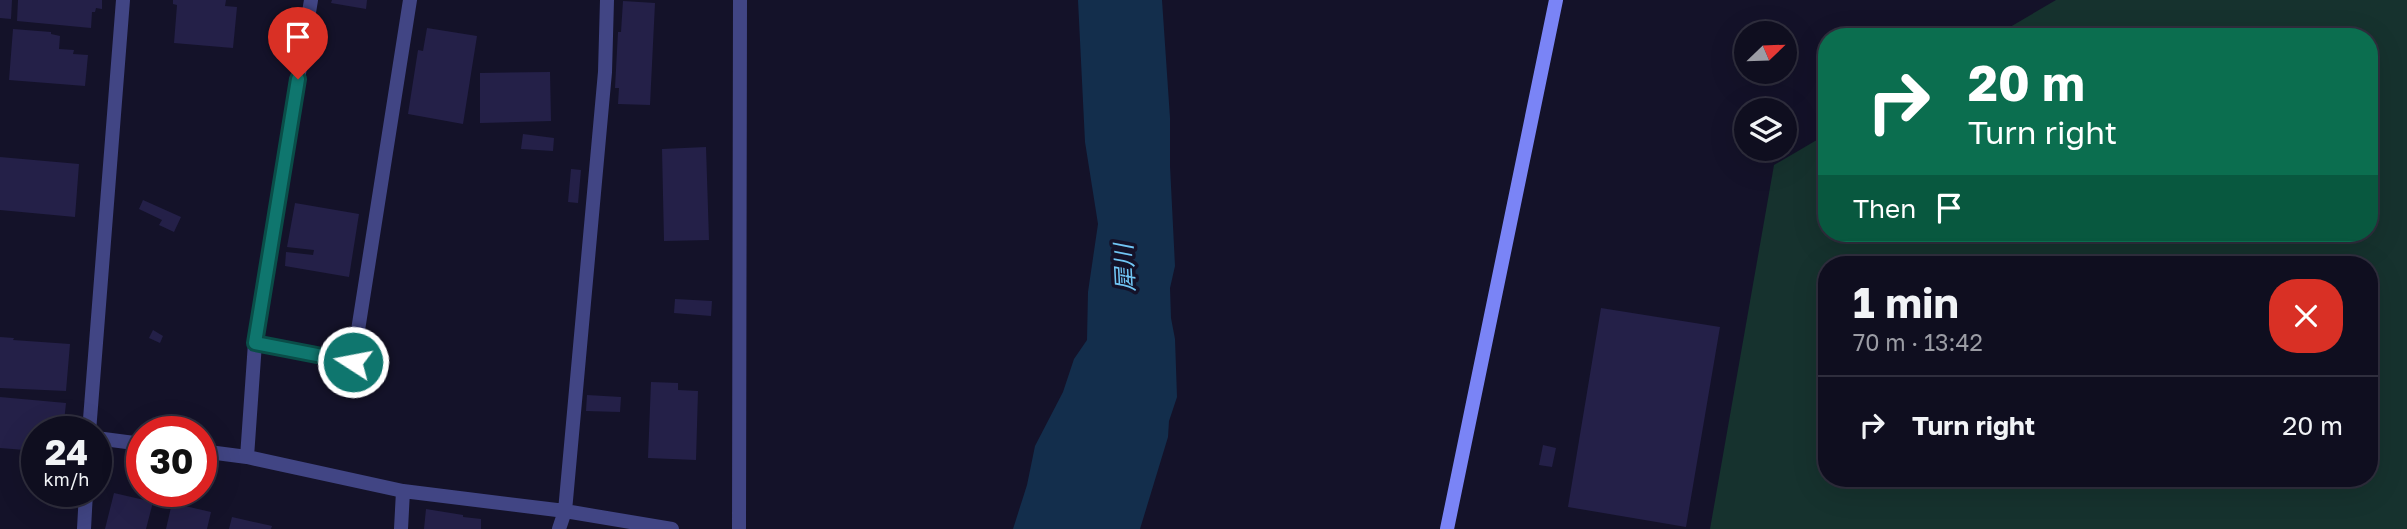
<!DOCTYPE html>
<html lang="en">
<head>
<meta charset="utf-8">
<style>
  body { margin:0; font-family:"Golos Text","Noto Sans JP",sans-serif; background:#1d1c2c; color:#f1f3f6; height:100vh; display:flex; flex-direction:column; font-size:26px; white-space:nowrap }
  * { box-sizing:border-box; margin:0 }
  p { font-size:23px; color:#9b9ca4 }
  .icon { flex:none; width:38px; height:38px; fill:none; stroke:currentColor; stroke-width:2; stroke-linecap:round; stroke-linejoin:round }
  .map { position:relative; flex:1; overflow:hidden }
  .details { position:absolute; left:1818px; top:256px; width:560px; height:231px; display:flex; flex-direction:column; background:#0f0e1f; border-radius:28px; box-shadow:0 7px 28px #0002,0 0 0 2px #2f2e3d }
  .details>* { flex:none }
  .guide { position:absolute; left:1818px; top:28px; width:560px; height:214px; border-radius:28px; box-shadow:0 7px 28px #0002,0 0 0 2px #2f2e3d; background:#0b6e4f; color:#fff; overflow:hidden }
  .needle { width:46px; rotate:67deg }
  .fabs { position:absolute; left:1734px; top:21px; display:grid; gap:14px }
  .fabs a { display:grid; place-items:center; width:63px; height:63px; border-radius:50%; background:#0f0e1f; box-shadow:0 7px 28px #0002,0 0 0 2px #2f2e3d; font-size:35px }
  .speed { position:absolute; left:21px; top:416px; display:flex; gap:14px; font-size:35px; font-weight:700; text-align:center }
  .speed>* { display:grid; place-content:center; width:91px; height:91px; border-radius:50%; background:#0f0e1f; box-shadow:0 7px 28px #0002,0 0 0 2px #2f2e3d; line-height:1 }
  .speed small { font-size:18px; font-weight:400 }
  .speed .limit { border:10px solid #d22; background:#fff; color:#111 }
  .pin { position:absolute; display:grid; place-items:center; width:60px; height:60px; color:#fff; margin:-72px -30px; border-radius:50% 50% 50% 0; rotate:-45deg; box-shadow:0 0 7px #0007 }
  .pin .icon { rotate:45deg }
  .me { position:absolute; width:77px; margin:-38px; rotate:281deg; stroke-linejoin:round; filter:drop-shadow(0 0 5px #0008) }
  .turn { display:flex; align-items:center; gap:24px; height:147px; padding:0 35px; font-size:32px }
  .turn .icon { width:91px; height:91px; stroke-width:2.5 }
  .turn b { display:block; font-size:49px; line-height:60px }
  .then { display:flex; align-items:center; height:66px; padding:0 35px; background:#0003; gap:14px; font-size:26px }
  .round { display:grid; place-items:center; flex:none; width:74px; height:74px; border-radius:28px; background:#1d1c2c }
  .overview { display:flex; align-items:center; justify-content:space-between; height:119px; padding:0 35px }
  h1 { font-size:42px; font-weight:700; line-height:52px }
  ul { padding:0; list-style:none }
  li { display:flex; align-items:center; gap:21px; height:98px; padding:0 35px; border-top:2px solid #2f2e3d }
  li div { flex:1 }
  li b { display:block; font-size:26px }
  li em { font-style:normal }
  .map>svg:first-child { display:block }
  .green { fill:#16322e; fill-rule:evenodd }
  .water { fill:#132e4c }
  .building { fill:#242048 }
  .lines { fill:none; stroke-linecap:round; stroke-linejoin:round }
  .street { stroke:#414584; stroke-width:14 }
  .secondary { stroke:#7a84f6; stroke-width:14 }
  .route-casing { stroke:#0a4d48; stroke-width:18 }
  .route { stroke:#0f766e; stroke-width:12 }
  .labels { text-anchor:middle; stroke-width:7; stroke-linejoin:round; paint-order:stroke }
  .water-label { font-size:24px; font-style:italic; fill:#71c6f5; stroke:#141229 }
</style>
</head>
<body>
<div class="map">
<svg width="2407" height="529" viewBox="0 0 2407 529">
  <rect width="100%" height="100%" fill="#141229"/>
  <!-- green -->
  <path class="green" d="M2056 0H2407V529H1710L1774 165 1827 134V233H2370V37H1993ZM1827 264H2370V478H1827Z"/>
  <!-- water -->
  <path class="water" d="M1078 0H1162L1170 118V166L1175 266 1170 288 1171 318 1175 339 1177 397 1169 421 1168 437 1140 529H1013L1027 485 1035 446 1063 392 1074 359 1087 340 1088 292 1098 224 1085 142Z"/>
  <!-- building -->
  <path class="building" d="M0 0H12L11 19 0 18Z
    M18 0H102V9L96 8 95 12H92L91 28 17 21Z
    M173 0H226L225 6 237 7 233 48 174 43 177 5 173 4Z
    M332 0H367L366 9 331 3Z
    M623 1 655 3 650 105 618 104 619 88H615L618 32H621Z
    M427 28 477 36 463 124 408 114 418 50 423 51Z
    M13 29 51 32V34L60 36 59 49 74 50 73 54 88 55 85 86 9 80Z
    M550 72 551 121 480 123V73Z
    M523 134 554 138 553 151 521 149Z
    M706 147 709 240 664 241 662 149Z
    M0 157 79 164 75 217 0 210Z
    M571 169 581 170 578 203 568 202Z
    M143 200 181 217 174 232 159 225 162 220 139 209Z
    M295 203 359 214 349 277 285 266 286 252 313 255 314 250 287 247Z
    M675 299 712 301 711 316 674 313Z
    M1601 308 1720 327 1686 527 1568 507Z
    M153 330 163 336 160 343 149 338Z
    M0 337 14 338 13 340 70 344 66 391 0 388Z
    M651 382 678 383V390L698 391 696 460 648 458Z
    M587 395 621 397 620 412 586 411Z
    M0 397 66 403 63 432H37V451L0 448Z
    M1543 445 1556 448 1552 467 1539 465Z
    M114 493 153 502 146 529H105Z
    M172 503 211 512 207 529H166Z
    M426 509 463 515V517L481 519V529H424Z
    M232 517 272 526 271 529H229Z"/>
  <g class="lines">
    <!-- street -->
    <path class="street" d="M255 343 353 362 410 0
      M89 432 123 0
      M96 438 142 444
      M201 451 247 457 403 491 565 511 672 529
      M247 457 255 343 311 0
      M84 529 86 492
      M401 529 403 491
      M559 529 565 511 605 72 607 0
      M739 529 740 0"/>
    <!-- secondary -->
    <path class="secondary" d="M1447 529 1556 0"/>
  </g>
  <g class="lines">
    <!-- route casing -->
    <g class="route-casing">
      <path id="route" d="M298 79 255 343 353 362"/>
    </g>
    <!-- route -->
    <use href="#route" class="route"/>
  </g>
  <g class="labels">
    <!-- water labels -->
    <g class="water-label">
      <text transform="translate(1125 268) rotate(-93)" y="8">犀川</text>
    </g>
  </g>
</svg>
<div class="fabs">
<a><svg class="needle" viewBox="-14 -14 28 28"><path d="M0-13l5 13h-10z" fill="#e53935"/><path d="M0 13l5-13h-10z" fill="#9b9ca4"/></svg></a>
<a><svg class="icon" aria-label="layers" viewBox="0 0 24 24"><path d="M12 4l9 5-9 5-9-5zM3 14l9 5 9-5"/></svg></a>
</div>
<div class="speed"><div>24<small>km/h</small></div><div class="limit">30</div></div>
<div class="pin" style="left:298px;top:79px;background:#d93025"><svg class="icon" aria-label="arrive" viewBox="0 0 24 24"><path d="M6 21V4h12l-3 4 3 4H6"/></svg></div>
<svg class="me" style="left:353px;top:362px" viewBox="-20 -20 40 40"><circle r="17" fill="#0f766e" stroke="#fff" stroke-width="3"/><path d="M0-11L8 9 0 5-8 9z" fill="#fff"/></svg>
<div class="guide">
<div class="turn"><svg class="icon" aria-label="right" viewBox="0 0 24 24"><path d="M7 20v-9h11M14 6l5 5-5 5"/></svg><div><b>20 m</b>Turn right</div></div>
<div class="then">Then<svg class="icon" aria-label="arrive" viewBox="0 0 24 24"><path d="M6 21V4h12l-3 4 3 4H6"/></svg></div>
</div>
<section class="details">
<div class="overview"><div><h1>1 min</h1><p>70 m · 13:42</p></div><a class="round" style="background:#d93025;color:#fff"><svg class="icon" aria-label="close" viewBox="0 0 24 24"><path d="M6 6l12 12M18 6L6 18"/></svg></a></div>
<ul>
<li><svg class="icon" aria-label="right" viewBox="0 0 24 24"><path d="M7 20v-9h11M14 6l5 5-5 5"/></svg><div><b>Turn right</b></div><em>20 m</em></li>
</ul>
</section>
</div>
</body>
</html>
